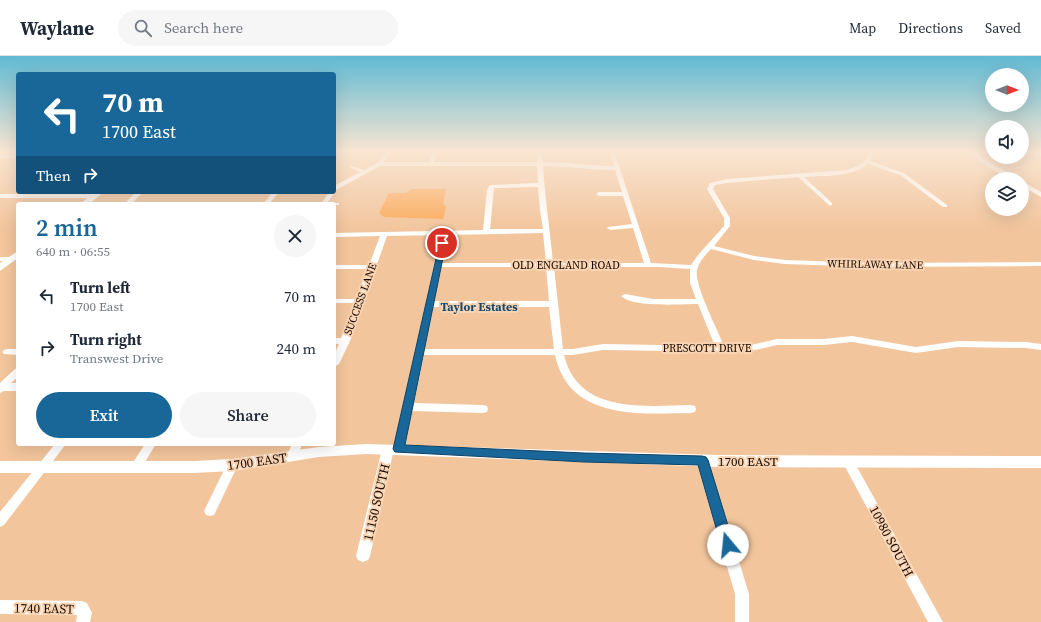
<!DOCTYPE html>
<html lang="en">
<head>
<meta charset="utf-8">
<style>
  body { margin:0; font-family:"Source Serif 4",serif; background:#f6f6f7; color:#1f2937; height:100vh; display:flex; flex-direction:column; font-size:15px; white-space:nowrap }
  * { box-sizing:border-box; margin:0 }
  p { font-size:13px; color:#747a83 }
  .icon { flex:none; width:22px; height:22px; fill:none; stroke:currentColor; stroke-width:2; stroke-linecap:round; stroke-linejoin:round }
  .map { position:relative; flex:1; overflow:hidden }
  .details { position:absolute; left:16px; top:146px; width:320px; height:244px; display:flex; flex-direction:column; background:#fff; border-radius:4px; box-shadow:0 4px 16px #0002 }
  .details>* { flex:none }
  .top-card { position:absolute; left:16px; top:16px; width:320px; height:122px; border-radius:4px; box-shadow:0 4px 16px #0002; background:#196699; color:#fff; overflow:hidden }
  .needle { width:26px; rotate:90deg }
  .fabs { position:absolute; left:985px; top:12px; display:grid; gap:8px }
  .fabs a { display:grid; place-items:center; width:44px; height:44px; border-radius:50%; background:#fff; box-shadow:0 4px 16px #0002; font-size:20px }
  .pin { position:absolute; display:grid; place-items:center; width:34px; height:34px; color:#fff; margin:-17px; border:2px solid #fff; border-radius:50%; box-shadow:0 1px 4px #0007 }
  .me { position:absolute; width:44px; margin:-22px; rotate:343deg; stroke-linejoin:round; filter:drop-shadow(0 0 3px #0008) }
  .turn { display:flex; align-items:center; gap:14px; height:84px; padding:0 20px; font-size:18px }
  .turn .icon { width:52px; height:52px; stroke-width:2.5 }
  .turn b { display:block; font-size:28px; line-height:34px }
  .then { display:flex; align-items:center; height:38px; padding:0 20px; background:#0003; gap:8px; font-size:15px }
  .round { display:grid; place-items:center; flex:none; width:42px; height:42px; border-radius:21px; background:#f6f6f7 }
  .headline { display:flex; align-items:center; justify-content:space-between; height:68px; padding:0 20px }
  h1 { font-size:24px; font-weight:600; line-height:30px; color:#196699 }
  .primary-button { display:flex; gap:8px; margin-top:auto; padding:8px 20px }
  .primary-button a { flex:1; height:46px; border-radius:24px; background:#196699; color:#fff; font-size:16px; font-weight:600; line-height:46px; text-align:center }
  .primary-button a+a { background:#f6f6f7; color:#1f2937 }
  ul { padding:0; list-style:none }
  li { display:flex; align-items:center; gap:12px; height:52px; padding:0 20px }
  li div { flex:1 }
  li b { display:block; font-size:15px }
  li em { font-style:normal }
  header { display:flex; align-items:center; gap:24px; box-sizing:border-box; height:56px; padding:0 20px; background:#fff; border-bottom:1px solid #e0e1e3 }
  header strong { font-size:19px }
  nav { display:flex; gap:22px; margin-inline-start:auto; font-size:14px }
  .search { width:280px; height:36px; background:#f6f6f7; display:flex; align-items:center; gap:10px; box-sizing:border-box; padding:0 14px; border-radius:22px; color:#747a83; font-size:15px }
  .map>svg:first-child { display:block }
  .green { fill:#fbaa5a }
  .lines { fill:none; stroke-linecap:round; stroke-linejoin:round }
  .minor { fill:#fff; fill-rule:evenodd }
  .major { fill:#fff; fill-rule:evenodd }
  .route { fill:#196699; stroke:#104263 }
  .labels { text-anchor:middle; stroke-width:4; stroke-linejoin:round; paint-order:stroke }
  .street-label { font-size:11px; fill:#180900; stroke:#f9d4b3 }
  .neighbourhood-label { font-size:12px; font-weight:bold; fill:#16486c; stroke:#f9d4b3 }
  .near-street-label { font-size:13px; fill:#180900; stroke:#f9d4b3 }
</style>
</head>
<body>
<header>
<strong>Waylane</strong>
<div class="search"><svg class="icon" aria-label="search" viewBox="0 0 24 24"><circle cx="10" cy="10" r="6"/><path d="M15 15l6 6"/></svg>Search here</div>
<nav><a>Map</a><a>Directions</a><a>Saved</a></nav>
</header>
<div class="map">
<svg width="1041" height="566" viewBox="0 0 1041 566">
  <rect width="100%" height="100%" fill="#f2c59c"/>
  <!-- green -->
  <path class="green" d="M411 133H446L443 147 446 151 443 163 384 161 379 157 389 137H406Z"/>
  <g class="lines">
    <!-- minor -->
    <path class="minor" d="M388 95H393L384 106H429L433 95H438L434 106H537L536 95H541L543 106C567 106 590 110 614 110L609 95H614L651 207 691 209 698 199 724 170V162L707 133 710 127 727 123 846 114C856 111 870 106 868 95H872L874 98 870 105 904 117 947 149V151H943L900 119 868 108C851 122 825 119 804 121L832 147V149L830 150 798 121 727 127 715 129 713 133 730 162V170L714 190 754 200 785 204 873 207 1041 206V210L873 211 785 208 754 204 711 193C705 199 699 206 697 214 694 229 718 274 724 290H746L777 283H824L852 280 916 291 958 285 1026 286 1041 288V294L1026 292 958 291 916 297 852 286 824 289H777L746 296 603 294 573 299H564C578 358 643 350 691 349L695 350 696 353 695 356 691 357C639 358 569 364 555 299H424L414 347 483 349 487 350 488 353 487 356 483 357 412 355 405 393 403 396 399 397 395 396 394 393 370 500 368 504 363 506 358 504 356 500 382 393 384 390 388 389 392 390 393 393 441 179 387 180 350 285 339 308 334 311V299L339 288H334V282H341L354 247H334V243H356L367 213H334V209H369L380 180 334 181V177L483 174 487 134 490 129 538 127 537 110H380L334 135 335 136 328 146 339 147V149L321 148 329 136H334V130L360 116 351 112V110L365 114 377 107ZM543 110C567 110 591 114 615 114L622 136H599L596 138 599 140H623L632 168 608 171 607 172 610 174 633 172 644 207H553C550 174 545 142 543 110ZM538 131 540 155 543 173H490L494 132ZM543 177 546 207H442L448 179ZM441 211H546L549 245H434ZM554 211H659L690 213V227L696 243H653L625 238 621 240C634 252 681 248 698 248L715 290 603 288 573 293H563ZM433 251H549L554 293H425Z
      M969 95H975L986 104 1018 123C1004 123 979 106 969 95Z
      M1022 95H1041V99L1022 98Z
      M0 98H18V102H0Z
      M1022 125 1041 136V141L1022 130Z
      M136 136H143L131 148H124Z
      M273 136H279L269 148H263Z
      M0 138H94L97 140 94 142H0Z
      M0 201H12L16 203 12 205H0Z
      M7 293H18V299L4 298 2 296 4 294Z
      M18 312V321L11 327H18V335H4L0 337V327L15 313Z
      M55 388H66L4 469 0 471V456Z
      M145 388H156L140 414 136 416 132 414 130 411Z
      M292 388H302L297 403 293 404 289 403 287 400Z
      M702 399 706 401 708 404 749 538V566H735V538L696 404 698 401Z
      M848 400 852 402 943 566H928L842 405 844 402Z
      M232 404 236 406 238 409 214 459 210 460 206 459 204 455 206 451 228 406Z
      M0 544 82 545 87 547 92 557 90 566H76L77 559 0 558Z"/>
    <!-- major -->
    <path class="major" d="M95 136H104L89 148H80Z
      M18 195V202L0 215V207Z
      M366 388 718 399 1041 400V412L718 411 366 398 319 401 232 415 194 417H0V405H194L232 403 319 391Z"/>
  </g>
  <!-- sky -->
  <linearGradient id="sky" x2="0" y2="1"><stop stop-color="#60bad3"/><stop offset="0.55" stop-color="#f9e5d2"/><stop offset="1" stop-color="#f9e5d2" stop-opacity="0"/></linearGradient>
  <rect width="1041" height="174" fill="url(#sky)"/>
  <!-- route -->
  <path class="route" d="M440 185H442L446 187 405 389 584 397 702 400 706 401 708 404 734 489 732 493 728 495 723 493 721 489 698 409 584 406 395 396 393 393Z"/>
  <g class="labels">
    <!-- street labels -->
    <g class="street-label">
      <text transform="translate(875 208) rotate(1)" y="4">WHIRLAWAY LANE</text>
      <text x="566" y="213">OLD ENGLAND ROAD</text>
      <text transform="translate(360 243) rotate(-70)" y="4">SUCCESS LANE</text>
      <text x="707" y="296">PRESCOTT DRIVE</text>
    </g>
    <!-- neighbourhood labels -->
    <g class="neighbourhood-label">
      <text x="479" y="255">Taylor Estates</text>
    </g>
    <!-- near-street labels -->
    <g class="near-street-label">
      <text transform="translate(257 405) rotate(-8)" y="5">1700 EAST</text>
      <text x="748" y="410">1700 EAST</text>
      <text transform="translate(376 446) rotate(-77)" y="5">11150 SOUTH</text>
      <text transform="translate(892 485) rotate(62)" y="5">10980 SOUTH</text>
      <text transform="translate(44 552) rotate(1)" y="5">1740 EAST</text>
    </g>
  </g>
</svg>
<div class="fabs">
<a><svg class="needle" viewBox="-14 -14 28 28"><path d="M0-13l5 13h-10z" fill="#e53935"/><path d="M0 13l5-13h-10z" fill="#747a83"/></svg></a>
<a><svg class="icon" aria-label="sound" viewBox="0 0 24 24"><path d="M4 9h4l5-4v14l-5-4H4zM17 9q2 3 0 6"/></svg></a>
<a><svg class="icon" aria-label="layers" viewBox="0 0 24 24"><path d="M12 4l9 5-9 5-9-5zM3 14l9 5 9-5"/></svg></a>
</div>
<div class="pin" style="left:442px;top:187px;background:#d93025"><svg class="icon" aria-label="arrive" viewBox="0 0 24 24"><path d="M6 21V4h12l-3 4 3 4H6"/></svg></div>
<svg class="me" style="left:728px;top:489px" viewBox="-20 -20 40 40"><circle r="19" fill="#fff"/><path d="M0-13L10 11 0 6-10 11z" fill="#196699"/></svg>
<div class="top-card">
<div class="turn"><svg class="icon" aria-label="left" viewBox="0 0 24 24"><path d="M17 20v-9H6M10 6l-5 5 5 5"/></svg><div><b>70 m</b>1700 East</div></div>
<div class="then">Then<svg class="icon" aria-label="right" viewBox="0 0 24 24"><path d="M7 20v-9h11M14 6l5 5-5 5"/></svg></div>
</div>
<section class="details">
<div class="headline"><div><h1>2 min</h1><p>640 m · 06:55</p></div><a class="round"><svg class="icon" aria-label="close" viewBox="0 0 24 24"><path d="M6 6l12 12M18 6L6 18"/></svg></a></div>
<ul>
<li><svg class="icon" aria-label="left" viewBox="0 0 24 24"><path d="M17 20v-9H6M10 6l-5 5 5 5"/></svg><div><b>Turn left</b><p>1700 East</p></div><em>70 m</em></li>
<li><svg class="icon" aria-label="right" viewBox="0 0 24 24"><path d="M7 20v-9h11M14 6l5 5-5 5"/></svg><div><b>Turn right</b><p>Transwest Drive</p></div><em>240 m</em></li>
</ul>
<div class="primary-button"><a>Exit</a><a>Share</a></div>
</section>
</div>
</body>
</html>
